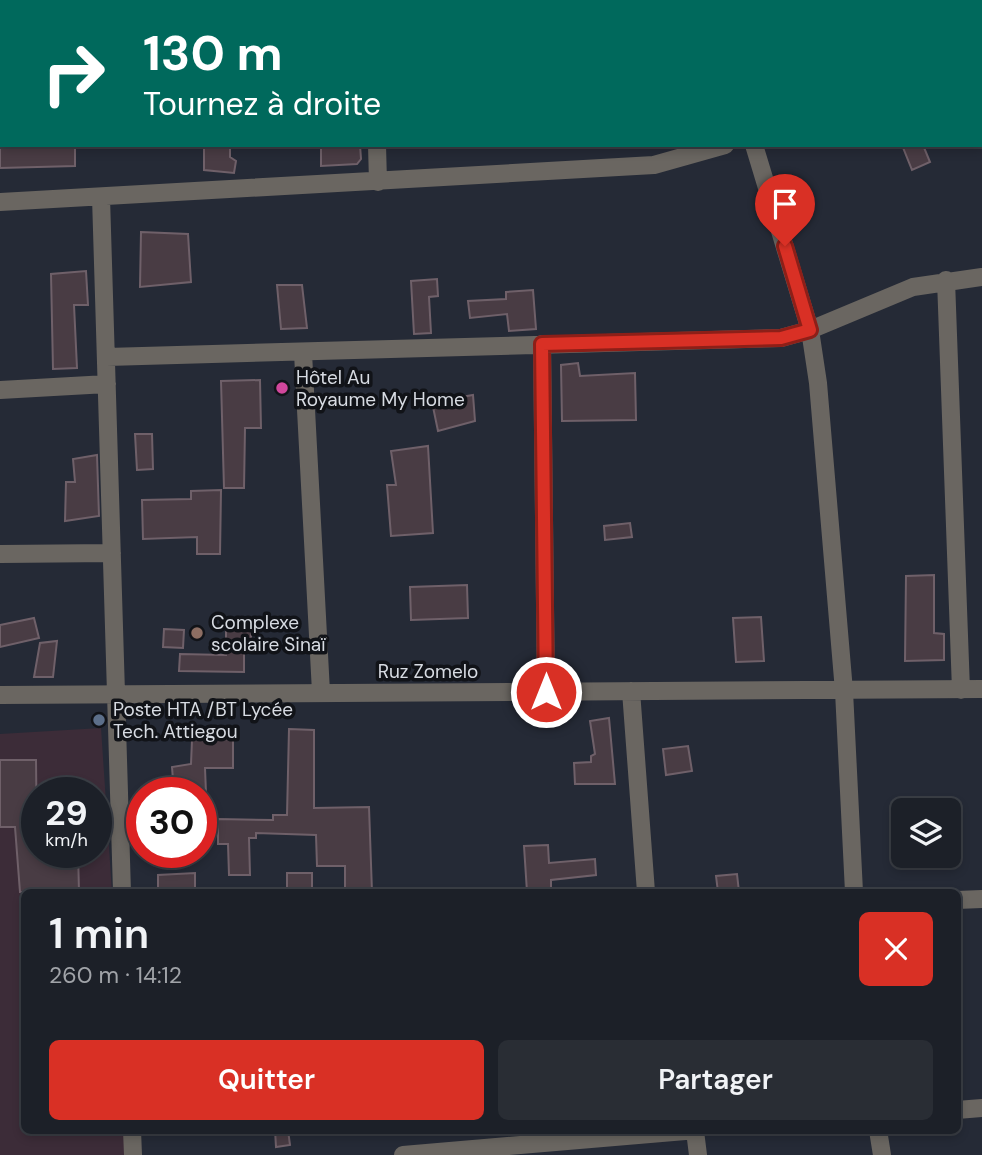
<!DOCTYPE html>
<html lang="fr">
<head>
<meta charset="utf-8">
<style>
  body { margin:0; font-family:"DM Sans",sans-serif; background:#292d34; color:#f1f3f6; height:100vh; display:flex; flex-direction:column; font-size:26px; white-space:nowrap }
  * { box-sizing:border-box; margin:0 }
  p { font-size:23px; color:#a0a3a8 }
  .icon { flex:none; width:38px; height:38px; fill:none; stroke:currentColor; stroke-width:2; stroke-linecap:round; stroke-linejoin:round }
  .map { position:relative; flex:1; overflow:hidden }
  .side { position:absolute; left:21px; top:889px; width:940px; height:245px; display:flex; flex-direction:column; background:#1c2028; border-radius:10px; box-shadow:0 4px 10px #0003,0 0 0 2px #3a3e45 }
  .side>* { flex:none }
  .banner { position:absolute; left:0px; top:0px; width:984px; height:147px; box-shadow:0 4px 10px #0003,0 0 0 2px #3a3e45; background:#00695c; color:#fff; overflow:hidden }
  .fabs { position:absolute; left:891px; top:798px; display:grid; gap:14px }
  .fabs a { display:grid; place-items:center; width:70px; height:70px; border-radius:10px; background:#1c2028; box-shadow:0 4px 10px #0003,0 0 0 2px #3a3e45; font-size:35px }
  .speed { position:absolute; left:21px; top:777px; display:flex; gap:14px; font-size:35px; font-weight:700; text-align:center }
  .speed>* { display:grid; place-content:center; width:91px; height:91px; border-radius:50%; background:#1c2028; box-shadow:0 4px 10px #0003,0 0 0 2px #3a3e45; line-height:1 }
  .speed small { font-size:18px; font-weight:400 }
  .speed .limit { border:10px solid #d22; background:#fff; color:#111 }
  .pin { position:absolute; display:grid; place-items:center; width:60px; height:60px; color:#fff; margin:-72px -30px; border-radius:50% 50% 50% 0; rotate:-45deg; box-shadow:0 0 7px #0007 }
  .pin .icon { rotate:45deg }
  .me { position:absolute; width:77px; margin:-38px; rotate:0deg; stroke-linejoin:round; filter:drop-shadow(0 0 5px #0008) }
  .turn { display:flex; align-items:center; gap:24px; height:147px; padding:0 28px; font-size:32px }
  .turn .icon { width:91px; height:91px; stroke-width:2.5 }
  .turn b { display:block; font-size:49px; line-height:60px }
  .round { display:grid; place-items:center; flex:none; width:74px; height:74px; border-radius:10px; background:#292d34 }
  .head { display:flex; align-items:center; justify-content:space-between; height:119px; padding:0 28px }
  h1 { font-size:42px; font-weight:600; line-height:52px }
  .cta { display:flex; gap:14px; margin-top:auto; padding:14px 28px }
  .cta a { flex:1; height:80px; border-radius:10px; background:#d93025; color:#fff; font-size:28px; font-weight:600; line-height:80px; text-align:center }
  .cta a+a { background:#292d34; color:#f1f3f6 }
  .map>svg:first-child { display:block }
  .education { fill:#3c2c38; fill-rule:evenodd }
  .building { fill:#493c44; stroke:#6f6069; stroke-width:2 }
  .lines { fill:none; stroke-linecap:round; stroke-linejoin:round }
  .street { stroke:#6a6661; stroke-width:18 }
  .route-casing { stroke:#8d1f18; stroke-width:18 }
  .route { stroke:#d93025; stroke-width:12 }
  .hotel-dot { fill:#d1479c; stroke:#111318; stroke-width:2.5 }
  .education-dot { fill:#8d6e63; stroke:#111318; stroke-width:2.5 }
  .service-dot { fill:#5c6f8a; stroke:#111318; stroke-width:2.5 }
  .labels { text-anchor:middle; stroke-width:7; stroke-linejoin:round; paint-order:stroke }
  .poi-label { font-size:19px; fill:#d7dbe2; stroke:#111318; text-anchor:start }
  .street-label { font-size:19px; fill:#d7dbe2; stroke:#111318 }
</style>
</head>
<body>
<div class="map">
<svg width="982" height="1155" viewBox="0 0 982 1155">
  <rect width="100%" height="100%" fill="#252a36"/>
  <!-- education -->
  <path class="education" d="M101 728 112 892H24V1130L128 1131 129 1155H0V734ZM37 793H96V852H37Z"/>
  <!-- building -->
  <path class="building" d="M0 145H75V166L0 168Z
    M204 145H230V157L236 161 234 173 204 170Z
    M321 145H360L361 159 357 164 321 166Z
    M902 145H923L930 162 912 170Z
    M141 232 188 234 191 282 140 287Z
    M86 271 88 305H74L77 368 53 369 51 274Z
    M437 279 438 296 429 297 431 333 414 334 411 281Z
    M277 285H302L307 328 281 329Z
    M533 290 536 329 509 331 507 314 470 318 468 301 506 299V292Z
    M578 363 580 376 635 373 636 420 562 421 561 365Z
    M260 380 261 428H245L244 488H224L221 381Z
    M473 395 475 421 438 431 432 402Z
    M135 434H152L153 469 137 470Z
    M428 446 433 533 391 536 387 485H396L391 451Z
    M97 455 99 516 65 521 66 482H75L73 459Z
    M221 490 220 554H197V537L143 539 142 500 191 499V491Z
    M630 523 632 537 605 540 604 526Z
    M934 575V633L944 634V660L905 661 906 576Z
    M467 585 468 618 411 620 410 587Z
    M761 617 764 661 736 662 733 618Z
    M34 618 39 638 0 647V625Z
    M226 625H251V645H244V672L179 671 180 654 226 655Z
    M164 629 184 630 183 648 163 647Z
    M57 641 53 677H34L40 643Z
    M609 718 615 784H575L574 763 591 762V756L595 754 590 721Z
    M289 729 314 730V808L369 807 372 892H345V866H317L316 835 256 833V838H249L250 875H229L228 844H218V819L273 820V815H287Z
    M233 739V768H205L206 793H174L172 767 191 764 192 740Z
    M688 746 692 771 666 775 663 749Z
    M0 760H36L37 852H78L79 892H20L15 827H0Z
    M548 845 549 863 595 859 596 875 551 880V892H527L524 846Z
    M195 873V892H158V875Z
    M287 873H312V892H287Z
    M737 874 739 892H718L716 876Z
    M275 1130H288L290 1145 276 1147Z"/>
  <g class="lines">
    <!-- street -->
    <path class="street" d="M374 0V2
      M711 0V2
      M37 2 74 0
      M0 3H2
      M982 24V23
      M377 145 378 182
      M754 145 810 330 818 383 844 691 854 892
      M101 197 122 892
      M0 202 654 165 725 145
      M946 280 961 690
      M542 344 546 692
      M303 353 321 692
      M107 357 781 338 810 330 913 287 982 277
      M0 390 107 384
      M0 554 112 553
      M631 691 646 892
      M0 695 982 689
      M957 900 982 899
      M957 1110 982 1108
      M132 1130 133 1155
      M878 1130 882 1155
      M695 1131 698 1155
      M403 1155 697 1130"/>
  </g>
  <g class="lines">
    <!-- route casing -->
    <g class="route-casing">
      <path id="route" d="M546 692 542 344 781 338 810 330 785 246"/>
    </g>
    <!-- route -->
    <use href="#route" class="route"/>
  </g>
  <!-- markers -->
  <circle class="hotel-dot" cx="282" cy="388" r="7"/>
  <circle class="education-dot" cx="197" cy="633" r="7"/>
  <circle class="service-dot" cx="99" cy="720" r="7"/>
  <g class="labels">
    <!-- poi labels -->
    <g class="poi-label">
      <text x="296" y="384">Hôtel Au<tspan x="296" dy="22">Royaume My Home</tspan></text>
      <text x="211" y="629">Complexe<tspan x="211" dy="22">scolaire Sinaï</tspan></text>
      <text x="113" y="716">Poste HTA /BT Lycée<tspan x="113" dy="22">Tech. Attiegou</tspan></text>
    </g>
    <!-- street labels -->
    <g class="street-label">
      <text x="428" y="678">Ruz Zomelo</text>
    </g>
  </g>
</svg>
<div class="fabs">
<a><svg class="icon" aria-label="layers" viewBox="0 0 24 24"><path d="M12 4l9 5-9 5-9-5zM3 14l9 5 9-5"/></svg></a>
</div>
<div class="speed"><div>29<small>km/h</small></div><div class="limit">30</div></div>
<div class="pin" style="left:785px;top:246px;background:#d93025"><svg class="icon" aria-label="arrive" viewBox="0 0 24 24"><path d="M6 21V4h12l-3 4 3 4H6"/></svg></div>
<svg class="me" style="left:546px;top:692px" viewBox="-20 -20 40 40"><circle r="17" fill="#d93025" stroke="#fff" stroke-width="3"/><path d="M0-11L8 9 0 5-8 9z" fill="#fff"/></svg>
<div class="banner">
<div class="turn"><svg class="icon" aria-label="right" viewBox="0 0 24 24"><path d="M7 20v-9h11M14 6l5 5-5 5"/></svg><div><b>130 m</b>Tournez à droite</div></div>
</div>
<section class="side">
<div class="head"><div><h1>1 min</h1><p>260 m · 14:12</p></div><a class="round" style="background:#d93025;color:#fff"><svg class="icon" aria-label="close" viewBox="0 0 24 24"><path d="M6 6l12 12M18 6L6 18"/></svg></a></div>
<div class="cta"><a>Quitter</a><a>Partager</a></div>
</section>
</div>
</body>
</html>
